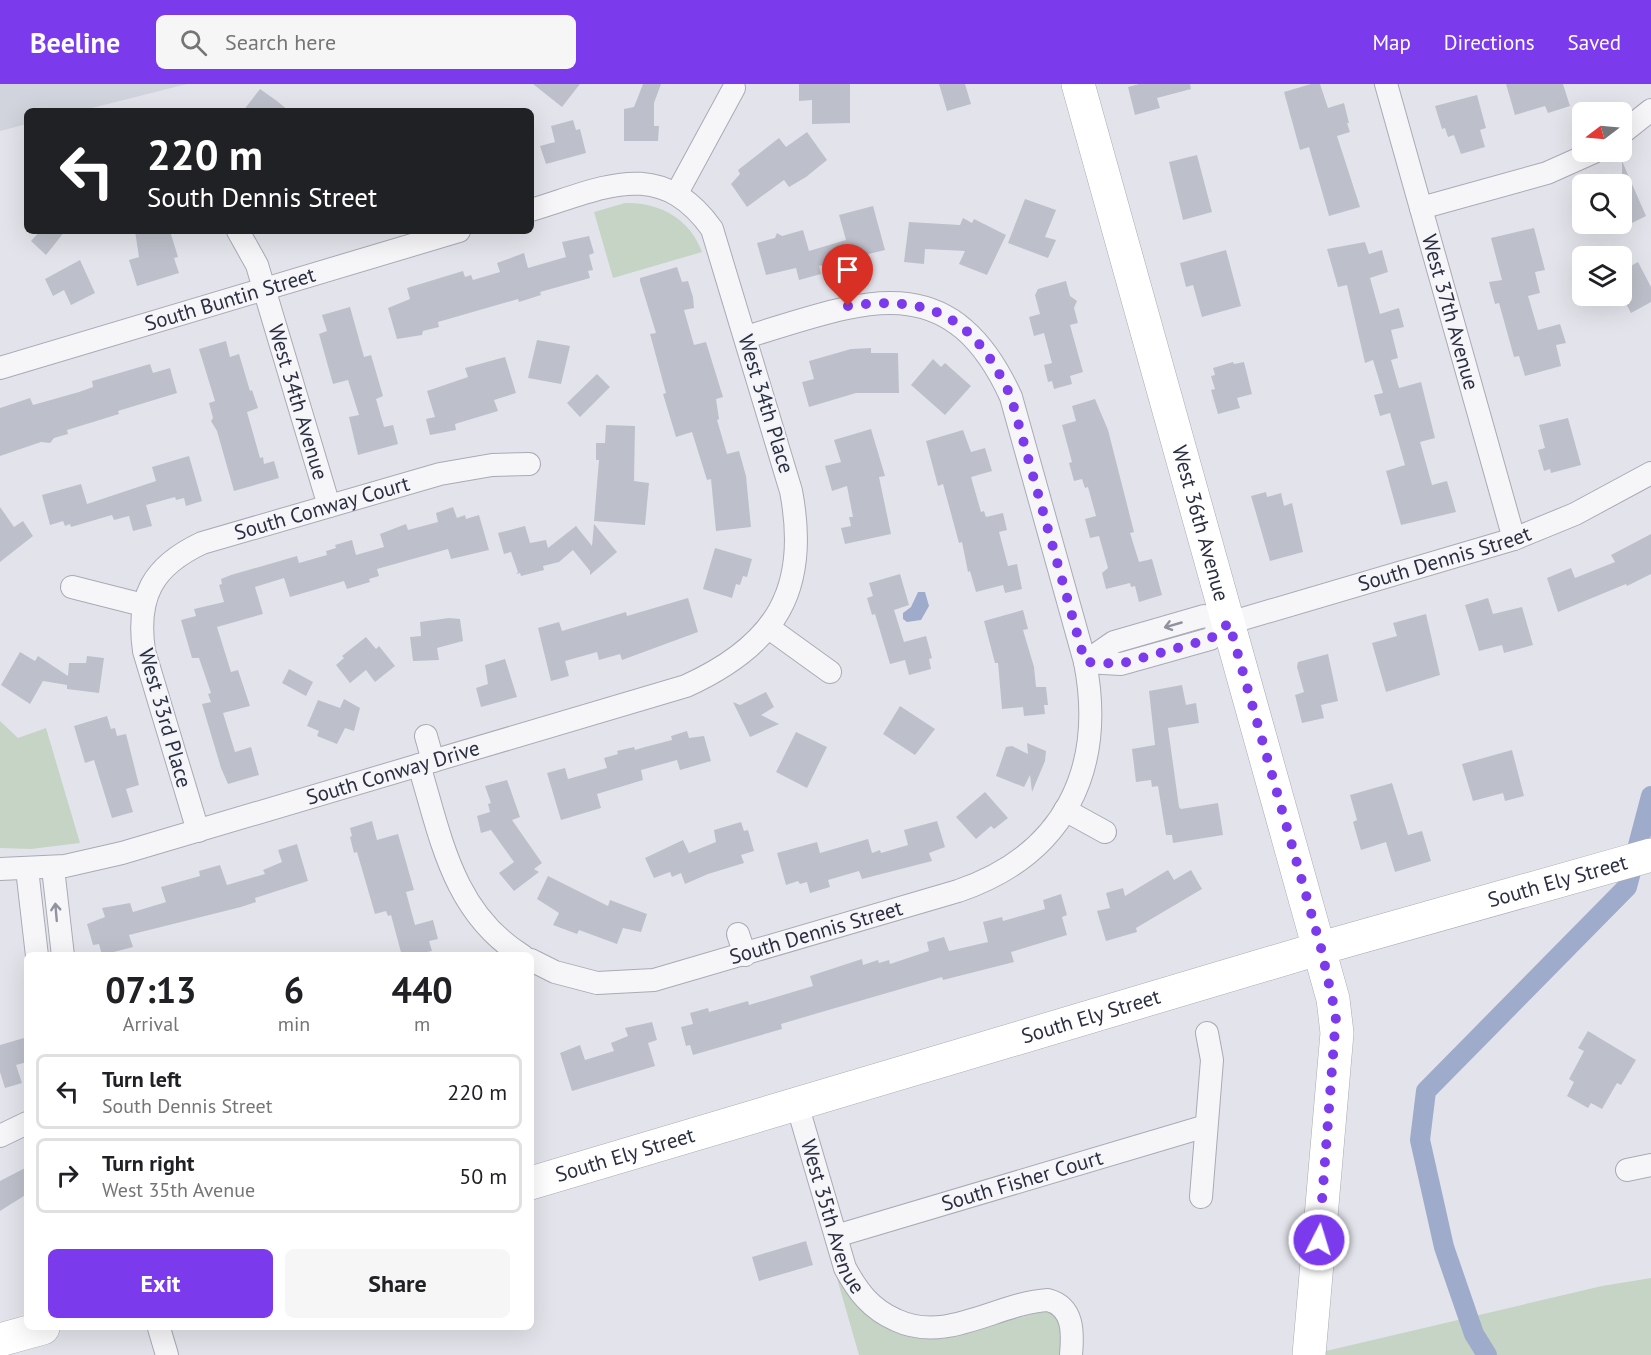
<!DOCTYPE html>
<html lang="en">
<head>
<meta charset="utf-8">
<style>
  body { margin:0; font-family:"PT Sans",sans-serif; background:#f6f6f6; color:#202124; height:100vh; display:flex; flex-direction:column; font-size:22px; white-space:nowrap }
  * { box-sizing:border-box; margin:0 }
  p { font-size:20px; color:#757577 }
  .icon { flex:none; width:33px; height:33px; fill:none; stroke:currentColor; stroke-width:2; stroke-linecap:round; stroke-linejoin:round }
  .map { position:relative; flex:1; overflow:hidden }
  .drawer { position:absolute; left:24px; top:868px; width:510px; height:378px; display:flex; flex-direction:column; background:#fff; border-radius:9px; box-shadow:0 6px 24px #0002 }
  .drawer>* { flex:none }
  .top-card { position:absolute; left:24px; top:24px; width:510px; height:126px; border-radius:9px; box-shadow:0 6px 24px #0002; background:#202124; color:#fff; overflow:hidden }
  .needle { width:39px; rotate:254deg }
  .buttons { position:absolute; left:1572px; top:18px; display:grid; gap:12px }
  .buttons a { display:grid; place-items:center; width:60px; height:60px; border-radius:9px; background:#fff; box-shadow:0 6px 24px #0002; font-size:30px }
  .pin { position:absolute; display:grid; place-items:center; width:51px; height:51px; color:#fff; margin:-62px -26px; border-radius:50% 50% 50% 0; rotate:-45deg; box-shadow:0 0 6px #0007 }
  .pin .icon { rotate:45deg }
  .me { position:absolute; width:66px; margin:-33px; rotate:5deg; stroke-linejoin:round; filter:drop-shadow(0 0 4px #0008) }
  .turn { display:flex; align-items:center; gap:21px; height:126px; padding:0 24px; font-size:27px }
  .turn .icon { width:78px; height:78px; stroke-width:2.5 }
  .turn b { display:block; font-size:42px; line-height:51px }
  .eta { display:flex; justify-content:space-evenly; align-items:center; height:102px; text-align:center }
  .eta b { font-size:36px; font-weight:800; line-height:42px }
  .action { display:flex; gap:12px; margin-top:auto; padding:12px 24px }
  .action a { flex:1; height:69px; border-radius:9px; background:#7c3aed; color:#fff; font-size:24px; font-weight:800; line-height:69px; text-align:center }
  .action a+a { background:#f6f6f6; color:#202124 }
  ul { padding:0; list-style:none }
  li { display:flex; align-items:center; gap:18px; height:75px; margin:0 12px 9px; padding:0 12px; border:3px solid #e0e0e0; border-radius:9px }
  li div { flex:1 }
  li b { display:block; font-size:22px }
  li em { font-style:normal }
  header { display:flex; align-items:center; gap:36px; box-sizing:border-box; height:84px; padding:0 30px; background:#7c3aed; color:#fff }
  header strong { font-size:28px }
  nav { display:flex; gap:33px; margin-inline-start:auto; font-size:21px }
  .search { width:420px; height:54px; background:#f6f6f6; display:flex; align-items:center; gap:15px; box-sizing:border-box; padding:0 21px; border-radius:9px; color:#757577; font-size:22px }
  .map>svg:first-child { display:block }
  .built { fill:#d1d3dd }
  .green { fill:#c5d4c4 }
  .water { fill:#9fabca }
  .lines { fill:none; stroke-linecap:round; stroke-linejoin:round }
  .canal { stroke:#9fabca; stroke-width:20 }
  .building { fill:#bdbfca }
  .street-casing { stroke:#a8aab5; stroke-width:24 }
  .secondary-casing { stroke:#a8aab5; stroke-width:34 }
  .street { stroke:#f6f6f9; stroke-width:22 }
  .secondary { stroke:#fff; stroke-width:33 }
  .oneway { stroke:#90929e }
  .route { stroke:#7c3aed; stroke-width:10; stroke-dasharray:0 18 }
  .labels { text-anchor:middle; stroke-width:4.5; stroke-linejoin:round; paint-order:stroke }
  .street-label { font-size:21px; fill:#2b2f43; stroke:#f3f4f8 }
</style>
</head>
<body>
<header>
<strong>Beeline</strong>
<div class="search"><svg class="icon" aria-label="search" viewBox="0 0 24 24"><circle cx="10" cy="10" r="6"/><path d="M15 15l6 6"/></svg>Search here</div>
<nav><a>Map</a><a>Directions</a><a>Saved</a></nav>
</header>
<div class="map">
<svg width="1651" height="1271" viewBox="0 0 1651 1271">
  <rect width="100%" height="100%" fill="#e3e4eb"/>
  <!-- built -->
  <path class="built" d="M0 0H187L80 27H27V40L0 47Z"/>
  <!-- green -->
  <path class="green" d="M625 119C660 118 690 135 702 168L613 194 594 128Z
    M0 637 18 654 46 644 80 759 31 765 0 764Z
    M834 1184 922 1253 943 1255 1047 1226 1062 1237 1061 1271H859Z
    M1651 1194V1271H1326V1267L1602 1202Z"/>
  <!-- water -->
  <path class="water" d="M918 508H925L929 522 921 536 907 538 903 535V529L911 523Z"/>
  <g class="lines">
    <!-- canal -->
    <path class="canal" d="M1487 1271 1474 1250 1444 1163 1420 1056 1426 1007 1627 803 1651 712"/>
  </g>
  <!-- building -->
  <path class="building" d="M533 0H580L562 23Z
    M643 0H661L654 19V42H659L658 57H624V25L634 23Z
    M799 0H850V39L812 40V16L799 17Z
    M939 0H965L971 20 947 27Z
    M1139 0H1190L1191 5 1157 14 1160 24 1135 31 1128 3Z
    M1311 0H1320L1328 24 1344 19 1349 39H1347L1350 48 1337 52 1360 123 1329 132 1309 63 1300 66 1284 8Z
    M1506 0H1563L1570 22 1548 29 1545 22 1515 31Z
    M260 5 277 17 289 27H243Z
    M1477 11 1486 44 1480 46 1485 63 1461 70 1454 51 1448 53 1445 44 1442 45 1435 22Z
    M573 36 576 46 580 45 586 69 546 80 540 62 555 58 551 42Z
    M807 48 827 76 806 93 789 103 784 96 747 123 731 100 740 90 738 86 779 54 786 63Z
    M1197 71 1212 128 1183 136 1169 78Z
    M1622 77 1646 132 1622 144Z
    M1025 115 1056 126 1045 153 1056 156 1048 174 1008 159Z
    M873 122 885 166 819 182 821 190 799 196 796 184 766 191 757 159 775 154 777 149 782 152 803 146 809 167 846 156 839 131Z
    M963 134 972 139 974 135 1006 151 987 191 959 180 965 167 925 165 924 180 904 178 909 138 960 141Z
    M1534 144 1545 186 1535 188 1540 209 1528 212 1538 246 1560 240 1566 259 1556 261 1561 282 1525 292 1519 272 1514 273 1499 219 1495 220 1489 198 1502 196 1491 154Z
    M40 147H65L46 171 31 157Z
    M135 147H170L178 173 174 174 179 189 137 202 129 176 139 173Z
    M589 152 594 169 589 171 593 186 588 187 590 194 540 208 541 211 519 218 518 215 438 238 439 243 423 247 422 251 397 255 388 224 410 215 407 204 463 187 465 193 471 191 473 196 500 188 497 179 524 169 528 184 566 173 562 158Z
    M1365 158 1369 170 1382 166 1388 188 1370 194 1380 230 1399 224 1404 243 1391 246 1398 274 1391 276 1399 304 1421 298 1435 354 1420 358 1432 401 1447 397 1456 428 1401 441 1386 387 1405 381 1390 329 1380 332 1374 311 1383 309 1373 276 1365 279 1347 201 1338 203 1327 165Z
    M1226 166 1241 222 1202 233 1193 201 1186 203 1180 179Z
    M80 176 95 209 71 221 64 206 53 212 45 195Z
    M1638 178 1651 203V218L1631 229 1622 212V187Z
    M677 183 682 198 688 197 693 213 694 224 684 226 694 261 706 258 723 313 716 315 719 335 717 336 727 370 739 367 746 392 751 443 716 447 711 395 707 396 692 348 676 353 663 310 666 309 650 250 656 249 640 197V194Z
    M1066 197 1070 212 1077 217 1074 224 1078 239 1070 241 1083 288 1070 292 1072 300 1054 305 1052 297 1048 298 1044 281 1052 279 1044 249 1034 252 1029 233 1040 230 1035 211 1038 205Z
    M350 223 364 273 371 271 374 281 383 312 376 315 384 343 393 341 398 360 358 371 349 333 359 331 348 296 333 300 319 250 327 247 322 231Z
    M537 256 570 262 561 300 528 294Z
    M226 257 230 273 239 270 250 307 252 306 258 324 247 328 260 374 263 373 264 380 274 377 279 394 234 407 217 347 211 337 213 334 209 319 215 317 199 265Z
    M871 264V269H898L899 309H856L809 323 802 298 814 295 809 277 851 265Z
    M505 273 516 309 494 316 498 327 455 340 456 346 430 351 426 335 435 333 427 307 468 293 465 284Z
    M933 275 941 283 945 279 971 302 945 331 911 301Z
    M1233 278 1234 280 1244 278 1252 310 1237 314 1240 324 1218 330 1211 306 1215 305 1211 292 1215 291 1213 284Z
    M150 280 153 289 170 284 177 309 118 327 119 330 67 346 68 350 54 354 50 359 41 358 0 372V324L30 314 33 321 79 308 93 303 92 297Z
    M597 290 610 303 580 333 567 319Z
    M1095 315 1108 346 1134 448 1130 449 1139 478 1152 475 1162 511 1139 518 1135 502 1131 503 1130 499 1106 505 1102 489 1108 484 1099 452 1090 454 1085 435 1096 432 1088 403 1085 404 1082 395 1074 397 1069 379 1072 378 1062 341 1076 337 1072 322Z
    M1568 334 1581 381 1551 389 1550 385 1544 387 1538 366 1545 364 1539 341Z
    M606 341 635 342 634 397 649 399 645 441 594 437 599 376H596V359H605Z
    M871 345 885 392 879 393 891 450 845 460 841 444 851 442 849 433H853L847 402 832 407 825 382 841 378 834 356Z
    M963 346 971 368 985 364 992 387 971 393 981 428 984 427 986 433 1003 429 1007 446 999 448 1008 482 1017 480 1022 505 1005 509 1003 501 976 508 970 487 968 488 962 458 959 459 943 400 938 402 926 357Z
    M189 372 202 417 186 422 184 414 176 416 175 413 146 421 152 442 133 447 129 432 114 436 112 431 71 443 70 440 65 442 63 437 50 441 42 411 81 400 87 420 156 397 152 383Z
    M1266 408 1267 413 1281 409 1284 422 1292 419 1303 468 1270 477 1251 412Z
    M0 423 14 443 23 437 33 452 0 478Z
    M453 423 457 434 465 431 466 435 479 431 489 466 451 475 448 465 377 485 379 492 369 495 370 498 347 505 344 497 290 513 284 494 255 503 263 530 217 543 231 588 238 586 250 622 223 629 235 668 251 663 259 691 228 700 221 684 202 620 211 618 208 610 211 609 199 574H192L181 536 196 532 194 525 224 518 219 501 222 500 221 495 231 491 297 472 299 479 327 471 326 467 336 464 335 461 352 456 356 471 384 463 380 450 406 440 408 446 438 438 436 429Z
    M594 440 617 468 590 491V487L573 466 559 478 543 482 544 486 521 492 520 489 516 490 518 488 511 468 504 470 498 449 525 442 530 459 546 456 548 464 576 442 592 462Z
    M1651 450V490L1627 502 1626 500 1558 528 1547 494 1571 484 1575 494 1615 478 1611 471Z
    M715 464 752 475 747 493 743 492 740 501 736 500 732 514 703 505Z
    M900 490 909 521 894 526 904 558 926 552 932 574 929 575 931 585 909 591 905 576 890 580 875 530 872 531 867 514 873 512 869 499Z
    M688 514 698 548 622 576 620 570 599 576 597 568 565 577 569 592 551 597 538 544 559 538 562 547 626 528 627 532Z
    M1488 514 1493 530 1522 523 1533 561 1504 569 1502 561 1479 567 1465 521Z
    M1023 526 1028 545 1023 546 1034 583 1036 603H1046L1048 621H1044L1045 630 1024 632 1023 623 1002 625 998 579H995L984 537Z
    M1426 530 1440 591 1386 608 1372 559 1397 552 1393 539Z
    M449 534 460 535 463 557 437 564 439 576 413 577 410 553 421 552 420 538Z
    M366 553 376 565 379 562 395 582 375 598 366 586 350 599 336 581 344 574 342 572Z
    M20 568 35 577 38 572 68 592 69 579H86L87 572 104 574 99 609 67 605V601L43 597 30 620 1 601Z
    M1328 570 1338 617 1321 621 1324 634 1302 639 1295 611 1304 608 1297 583 1298 578Z
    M505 575 517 613 481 623 476 604 488 600 485 581Z
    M289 585 313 598 306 612 282 599Z
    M1182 601 1186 621 1196 619 1199 639 1168 644 1179 723 1181 725 1218 719 1223 751 1173 759 1172 751H1166L1158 702 1152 703 1151 696 1136 698 1132 665 1155 661 1149 607Z
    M766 608 774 623 761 631 779 640 750 653 733 618 740 621Z
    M344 615 360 624 354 647 345 644 337 660 317 652 319 647 307 642 318 616 340 624Z
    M900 622 935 645 915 671 883 650Z
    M107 632 111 645 115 644 117 652 126 650 139 701 126 705 133 728 112 734 94 676 85 679 74 642Z
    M687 647 689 654 704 652 711 677 680 686 677 676 641 686 643 696 597 710 601 724 561 736 547 689 565 684 568 695 607 684 604 674 618 670 617 667 634 663 635 666 645 663 672 656 671 652Z
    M796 648 827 663 807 704 776 688Z
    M1027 659 1046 667 1045 677 1032 708 1030 691 1024 703 996 692 1006 663 1012 662 1028 670Z
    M1512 666 1524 712 1505 717 1503 709 1473 717 1462 680Z
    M507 696 520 733 512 736 542 779 534 785 539 788 514 807 499 789 514 778 491 746 481 749 477 732 490 728 488 720 491 719 485 702Z
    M1392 699 1408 751 1422 747 1431 777 1395 788 1386 758 1361 766 1353 738 1357 736 1350 711Z
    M985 708 1008 734 994 745 991 742 976 755 956 733Z
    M372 737 377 756 398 750 414 806 406 808 415 841 433 836 438 855 429 857 432 867 427 868 428 872H402L391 831 388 832 386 827 375 830 357 768 354 769 350 753 352 752 350 744Z
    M937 737 945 763 929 769 932 777 862 795 859 787 828 796 830 803 810 809 807 798 800 800 798 797 786 801 777 769 817 758 820 769 868 755 872 769 880 766 881 769 908 761 904 746Z
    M741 738 744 747 748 746 754 767 741 771 744 779 708 790 685 800 681 789 672 793 670 788 654 794 645 774 683 756 689 769 716 758 714 746Z
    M297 760 308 797 255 814 256 818 241 823 129 851 133 863 102 871 99 860 93 861 87 840 105 833 102 824 130 819 133 828 163 819 166 818 161 803 200 792 199 787 220 781 227 801 265 790 263 786 282 778 278 766Z
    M1168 786 1174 796 1191 786 1202 805 1136 844 1137 848 1106 857 1097 827 1110 824 1106 809 1123 804 1125 812Z
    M548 792 608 822 610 816 647 830 641 848 623 844 617 860 579 846 577 850 553 841 559 829 537 815Z
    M1061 810 1067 831 1062 833 1067 851 1011 868 1014 878 943 896 942 893 825 927 781 940 782 945 693 971 690 961 686 962 681 943 693 940 690 929 708 924 709 928 748 917 749 921 813 902 810 892 862 875 863 881 878 876 879 879 889 876 890 880 929 867 927 858 944 853 949 867 988 858 983 838 1002 833 1003 837 1045 825 1043 816Z
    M652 938 657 956 648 959 655 982 572 1007 560 969 580 961 585 976 614 967 611 959 628 952 625 944Z
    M1588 947 1636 976 1621 1001 1617 999 1602 1025 1591 1019 1588 1024 1567 1012 1574 998 1569 995 1584 967 1578 964Z
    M24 954 27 978 16 981 22 999 5 1004 0 988V961Z
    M27 1083V1110L0 1127V1097Z
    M806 1157 813 1181 759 1197 752 1173Z"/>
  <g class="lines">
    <!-- street casing -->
    <g class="street-casing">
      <g id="street">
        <path id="s1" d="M1386 0 1514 455"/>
        <path d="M1622 49 1651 26"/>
        <path d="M677 109 734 4"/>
        <path d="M1421 124 1547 89 1594 68"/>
        <path id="s2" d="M238 147 257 181 329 422"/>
        <path id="s3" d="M0 284 459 147"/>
        <path d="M72 503 143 521"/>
        <path d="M769 544 830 588"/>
        <path id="s4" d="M1085 578 1121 580 1210 555 1229 539 1514 455 1575 430 1651 389"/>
        <path d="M1085 578 1114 558 1204 532 1229 539"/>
        <path d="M426 652 433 677"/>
        <path d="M419 681C441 754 453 829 523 872"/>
        <path d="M1065 726 1105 748"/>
        <path id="s5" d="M198 747 144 567C136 512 153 482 202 459L440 390 492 381 529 380"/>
        <path d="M53 784 63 872"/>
        <path id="s6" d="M0 785 65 782 122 769 686 602C776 561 810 506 791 407L712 145C659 71 602 105 531 126"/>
        <path d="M27 785 37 872"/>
        <path d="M738 850 745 871"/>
        <path id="s7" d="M531 876 555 888 597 899 654 896 958 807C1064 771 1106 686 1085 578L1011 313C949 177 859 219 746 253"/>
        <path id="s8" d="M797 1020 845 1184C858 1208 871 1225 896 1236 947 1260 997 1219 1048 1216 1074 1223 1073 1249 1071 1271"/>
        <path d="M0 1052 27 1039"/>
        <path d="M1627 1086 1651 1081"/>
        <path d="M1201 1113 1212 976 1207 949"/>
        <path id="s9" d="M836 1152 1206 1042"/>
        <path d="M159 1244 167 1271"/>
      </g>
    </g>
    <!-- secondary casing -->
    <g class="secondary-casing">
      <g id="secondary">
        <path id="s10" d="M1078 0 1333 915 1337 949 1309 1271"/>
        <path id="s11" d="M531 1099 1321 864 1651 771"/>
        <path d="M0 1256 43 1244"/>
      </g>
    </g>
    <!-- street -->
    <use href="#street" class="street"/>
    <!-- secondary -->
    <use href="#secondary" class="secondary"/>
  </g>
  <!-- one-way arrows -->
  <defs><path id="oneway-shaft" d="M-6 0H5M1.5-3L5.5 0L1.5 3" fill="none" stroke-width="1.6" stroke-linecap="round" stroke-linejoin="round" transform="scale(1.5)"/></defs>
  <g class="oneway">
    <use href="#oneway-shaft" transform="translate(1173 541) rotate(164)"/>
    <use href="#oneway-shaft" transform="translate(56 828) rotate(-95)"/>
  </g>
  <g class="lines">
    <!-- route -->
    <path class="route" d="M848 222C934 210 975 235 1011 313L1085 578 1120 580 1210 555 1229 539 1321 864 1336 932 1319 1156"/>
  </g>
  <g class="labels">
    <!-- street labels -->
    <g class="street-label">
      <text dy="7" stroke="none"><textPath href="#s3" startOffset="240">South Buntin Street</textPath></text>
      <text dy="7" stroke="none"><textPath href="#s1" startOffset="237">West 37th Avenue</textPath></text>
      <text dy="7" stroke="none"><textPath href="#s2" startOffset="182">West 34th Avenue</textPath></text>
      <text transform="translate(766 320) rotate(73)" y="7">West 34th Place</text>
      <text dy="7" stroke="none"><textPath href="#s5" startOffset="447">South Conway Court</textPath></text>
      <text dy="7" stroke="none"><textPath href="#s10" startOffset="456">West 36th Avenue</textPath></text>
      <text dy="7" stroke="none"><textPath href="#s4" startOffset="378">South Dennis Street</textPath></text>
      <text transform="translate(165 634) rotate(74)" y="7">West 33rd Place</text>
      <text dy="7" stroke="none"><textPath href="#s6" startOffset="406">South Conway Drive</textPath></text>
      <text dy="7" stroke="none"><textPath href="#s11" startOffset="1070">South Ely Street</textPath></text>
      <text dy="7" stroke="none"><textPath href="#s7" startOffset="296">South Dennis Street</textPath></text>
      <text dy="7" stroke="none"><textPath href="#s11" startOffset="584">South Ely Street</textPath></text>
      <text dy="7" stroke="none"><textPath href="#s11" startOffset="98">South Ely Street</textPath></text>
      <text dy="7" stroke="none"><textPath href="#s9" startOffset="194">South Fisher Court</textPath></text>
      <text dy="7" stroke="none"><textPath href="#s8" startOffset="118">West 35th Avenue</textPath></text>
    </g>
  </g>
</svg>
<div class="buttons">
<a><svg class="needle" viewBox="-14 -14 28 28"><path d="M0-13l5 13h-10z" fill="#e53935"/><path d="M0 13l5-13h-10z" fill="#757577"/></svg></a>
<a><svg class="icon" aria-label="search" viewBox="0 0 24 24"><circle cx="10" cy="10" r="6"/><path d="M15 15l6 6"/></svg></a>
<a><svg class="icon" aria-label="layers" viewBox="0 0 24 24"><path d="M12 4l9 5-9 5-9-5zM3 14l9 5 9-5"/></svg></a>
</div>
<div class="pin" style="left:848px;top:222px;background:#d93025"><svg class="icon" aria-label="arrive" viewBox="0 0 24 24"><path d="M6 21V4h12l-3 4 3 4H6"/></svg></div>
<svg class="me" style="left:1319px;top:1156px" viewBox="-20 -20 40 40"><circle r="17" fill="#7c3aed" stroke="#fff" stroke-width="3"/><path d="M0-11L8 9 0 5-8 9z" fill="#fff"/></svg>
<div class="top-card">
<div class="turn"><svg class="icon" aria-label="left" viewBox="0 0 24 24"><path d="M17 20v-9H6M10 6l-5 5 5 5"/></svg><div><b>220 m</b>South Dennis Street</div></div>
</div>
<section class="drawer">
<div class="eta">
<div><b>07:13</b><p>Arrival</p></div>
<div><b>6</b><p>min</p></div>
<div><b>440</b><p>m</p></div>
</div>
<ul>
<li><svg class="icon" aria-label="left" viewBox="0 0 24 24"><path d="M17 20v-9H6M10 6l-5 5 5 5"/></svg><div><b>Turn left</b><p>South Dennis Street</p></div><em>220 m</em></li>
<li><svg class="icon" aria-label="right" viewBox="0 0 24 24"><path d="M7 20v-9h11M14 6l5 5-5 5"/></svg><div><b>Turn right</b><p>West 35th Avenue</p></div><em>50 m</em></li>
</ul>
<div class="action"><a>Exit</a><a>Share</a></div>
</section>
</div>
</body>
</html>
